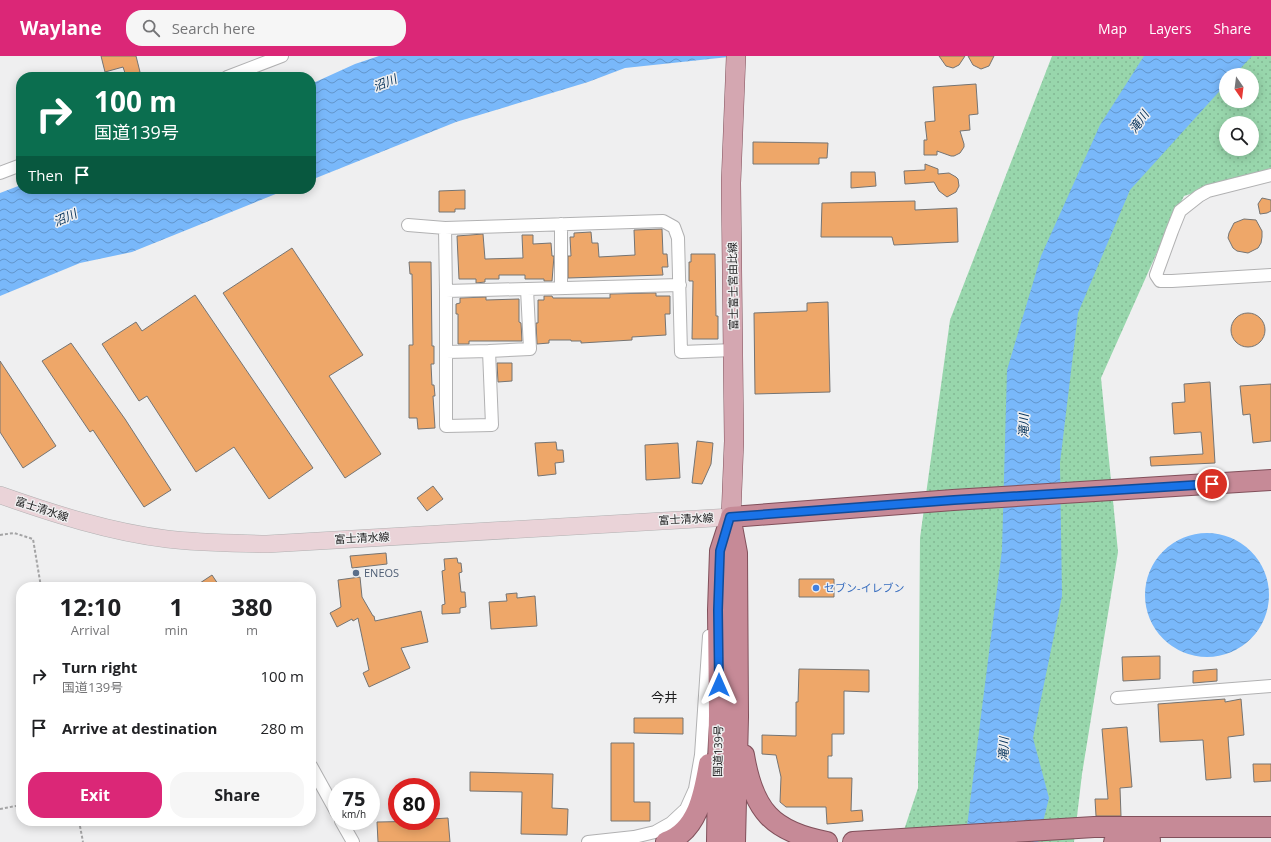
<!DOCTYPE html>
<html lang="en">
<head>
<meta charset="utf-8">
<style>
  body { margin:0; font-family:"Open Sans","Noto Sans JP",sans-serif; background:#f6f6f6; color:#202124; height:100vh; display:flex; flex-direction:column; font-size:15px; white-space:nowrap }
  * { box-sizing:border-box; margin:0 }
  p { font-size:13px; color:#757577 }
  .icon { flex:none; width:22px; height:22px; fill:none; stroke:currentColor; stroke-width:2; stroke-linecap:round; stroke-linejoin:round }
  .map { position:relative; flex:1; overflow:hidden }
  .drawer { position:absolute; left:16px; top:526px; width:300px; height:244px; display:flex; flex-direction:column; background:#fff; border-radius:16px; box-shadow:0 2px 10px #0003 }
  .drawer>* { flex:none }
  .banner { position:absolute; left:16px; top:16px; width:300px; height:122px; border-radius:16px; box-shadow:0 2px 10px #0003; background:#0b6e4f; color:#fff; overflow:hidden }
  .needle { width:26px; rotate:166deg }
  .buttons { position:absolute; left:1219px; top:12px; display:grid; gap:8px }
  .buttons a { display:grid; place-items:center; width:40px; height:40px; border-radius:50%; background:#fff; box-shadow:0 2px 10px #0003; font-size:20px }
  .speed { position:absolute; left:328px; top:722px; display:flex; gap:8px; font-size:20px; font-weight:700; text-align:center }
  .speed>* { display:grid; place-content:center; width:52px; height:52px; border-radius:50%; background:#fff; box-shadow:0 2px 10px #0003; line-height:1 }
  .speed small { font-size:10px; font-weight:400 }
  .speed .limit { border:6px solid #d22; background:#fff; color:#111 }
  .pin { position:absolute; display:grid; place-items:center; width:34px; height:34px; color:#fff; margin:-17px; border:2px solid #fff; border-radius:50%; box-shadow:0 1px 4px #0007 }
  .me { position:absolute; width:44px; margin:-22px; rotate:0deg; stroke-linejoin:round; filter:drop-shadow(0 0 3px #0008) }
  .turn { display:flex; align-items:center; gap:14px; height:84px; padding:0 12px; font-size:18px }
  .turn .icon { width:52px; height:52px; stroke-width:2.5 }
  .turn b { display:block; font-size:28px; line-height:34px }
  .then { display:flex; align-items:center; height:38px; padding:0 12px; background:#0003; gap:8px; font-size:15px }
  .eta { display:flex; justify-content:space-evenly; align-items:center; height:68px; text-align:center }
  .eta b { font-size:24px; font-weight:700; line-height:28px }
  .button { display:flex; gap:8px; margin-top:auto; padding:8px 12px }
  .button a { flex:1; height:46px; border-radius:16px; background:#db2777; color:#fff; font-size:16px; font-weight:700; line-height:46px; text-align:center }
  .button a+a { background:#f6f6f6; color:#202124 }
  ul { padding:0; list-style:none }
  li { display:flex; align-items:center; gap:12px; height:52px; padding:0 12px }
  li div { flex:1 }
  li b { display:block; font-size:15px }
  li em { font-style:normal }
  header { display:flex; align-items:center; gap:24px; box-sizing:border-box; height:56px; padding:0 20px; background:#db2777; color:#fff }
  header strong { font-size:19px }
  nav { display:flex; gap:22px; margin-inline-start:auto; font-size:14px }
  .search { width:280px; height:36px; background:#f6f6f6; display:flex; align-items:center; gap:10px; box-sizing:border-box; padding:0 14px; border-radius:16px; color:#757577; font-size:15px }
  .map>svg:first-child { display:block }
  .grass { fill:url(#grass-dots); fill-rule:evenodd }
  .water { fill:url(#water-waves) }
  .building { fill:#eea769; stroke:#757473 }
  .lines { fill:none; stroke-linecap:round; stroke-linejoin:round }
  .minor-casing { stroke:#b1b1b2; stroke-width:14 }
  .secondary-casing { stroke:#b1b1b2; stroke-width:18 }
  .primary-casing { stroke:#81505b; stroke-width:20 }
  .trunk-casing { stroke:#81505b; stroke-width:22 }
  .path { stroke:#a4a4a5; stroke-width:2; stroke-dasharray:3 2; stroke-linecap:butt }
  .minor { stroke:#fff; stroke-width:12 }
  .secondary { stroke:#ead3d8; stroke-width:17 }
  .primary { stroke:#d4a7b1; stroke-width:19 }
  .trunk { stroke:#c68a97; stroke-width:20 }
  .route-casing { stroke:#114b97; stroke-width:10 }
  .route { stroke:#1a73e8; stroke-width:7 }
  .service-dot { fill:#5c6f8a; stroke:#efeff0; stroke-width:1.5 }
  .shop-dot { fill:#3f7fe0; stroke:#efeff0; stroke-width:1.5 }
  .labels { text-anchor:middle; stroke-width:3; stroke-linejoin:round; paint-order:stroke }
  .street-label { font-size:11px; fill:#1b1b1c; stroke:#efeff0 }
  .service-label { font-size:11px; fill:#4e5e75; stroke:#efeff0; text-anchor:start }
  .shop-label { font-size:11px; fill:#366cbe; stroke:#efeff0; text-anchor:start }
  .water-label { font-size:12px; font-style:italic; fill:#012f58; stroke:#efeff0 }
  .quarter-label { font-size:13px; fill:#1b1b1c; stroke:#efeff0 }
</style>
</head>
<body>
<header>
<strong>Waylane</strong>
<div class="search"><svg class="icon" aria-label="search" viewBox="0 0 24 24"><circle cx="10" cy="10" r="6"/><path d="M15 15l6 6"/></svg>Search here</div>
<nav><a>Map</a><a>Layers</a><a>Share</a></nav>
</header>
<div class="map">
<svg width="1271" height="786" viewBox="0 0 1271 786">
  <defs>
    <pattern id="grass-dots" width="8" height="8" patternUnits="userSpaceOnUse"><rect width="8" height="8" fill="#98d6ac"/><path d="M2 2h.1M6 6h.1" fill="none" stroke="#82b793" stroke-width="1.8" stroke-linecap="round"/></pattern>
    <pattern id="water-waves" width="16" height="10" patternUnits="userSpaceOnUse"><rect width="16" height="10" fill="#79b8fa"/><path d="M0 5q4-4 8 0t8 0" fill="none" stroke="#6295ca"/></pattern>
  </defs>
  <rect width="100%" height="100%" fill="#efeff0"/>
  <!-- grass -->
  <path class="grass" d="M1052 0H1271V112L1184 140 1163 183 1101 322 1118 496 1082 718 1074 786H900L918 732 920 482 950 264ZM1226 19H1252V45H1226ZM1226 67H1252V93H1226Z"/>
  <!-- water -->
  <path class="water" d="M379 0H738L625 12 588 26 456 66 311 124V28L355 8Z
    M1144 0H1252L1234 19H1226V28L1130 134 1078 257 1060 407 1062 540 1033 682 1049 742 1038 786H965L1002 494 1007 314 1041 200 1100 69Z
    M21 129V133H288L132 196 80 207 0 240V137Z
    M1145 539a62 62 0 1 1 124 0a62 62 0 1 1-124 0Z"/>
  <!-- building -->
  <path class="building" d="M101 0H136L140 16 126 20 123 11 105 16Z
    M939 0H965L959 9 953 12 946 10Z
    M968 0H994L989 10 981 13 973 9Z
    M976 28 978 58 969 59 970 74 960 75 964 88V91L960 97 954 100H951L937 95V99H924V84H927L925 66 935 65 933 31Z
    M753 86 828 87 827 102H819V108H753Z
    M925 108 938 113V118L949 117 956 121 958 123 959 130 956 136 947 141 939 135 934 126 905 128 904 115 925 114Z
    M851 116H875L876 130 851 132Z
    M465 134V153H455V156H439V135Z
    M1262 142 1271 144V155L1267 157 1260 158 1258 148Z
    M915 145V154L957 152 958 186 894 189 892 181H821L822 147Z
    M1244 163 1256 164 1262 175V181L1261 187 1258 192 1248 197 1237 195 1233 192 1228 182 1229 177 1234 167Z
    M662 173 663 198H667L668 211H662L663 219 568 222V200H571L570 181H574V177L591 176 592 187H598L599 201 635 199 634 174Z
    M483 178 485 203 523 202 522 179H533V188L551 187 552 200H554L552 225H544V223H525V219H499V223H485V226L476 227V223H459L457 180Z
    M292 192 363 299 329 320 381 398 345 422 223 237Z
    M691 198H715L716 260H718V283H692L693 225H689V206H691Z
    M409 206H431L432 290H434V308H431L432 329H434L435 340H433L435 372 418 373 417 362H409V289H413L412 218H410Z
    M650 237H656V240H670V258H665L666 279 632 281V284L581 287V285H571V284H549V287L537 288 536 267H538V244H544V240H552L553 242H610V238Z
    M195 239 313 412 269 443 234 391 196 416 147 340 139 345 102 288 136 266 142 275Z
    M486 241V244L519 243V266L521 267 522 285H469V288H458V258H456V248L460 247V242Z
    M828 246 830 336 755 338 754 257 807 255V247Z
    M1231 274a17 17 0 1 1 34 0a17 17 0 1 1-34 0Z
    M71 287 125 363 171 434 144 451 93 374 90 376 42 305Z
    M0 305 56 390 23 412 0 376Z
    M497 307H512V325L498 326Z
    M1210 326 1215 407 1151 410 1150 401 1203 398 1201 376 1174 378 1172 347 1185 346 1184 328Z
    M1271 328V385L1253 387 1250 358 1243 359 1240 330Z
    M697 385 713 387 711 408 702 428 692 427Z
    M556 386 557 394H563L564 406 555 407 556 418 538 420 535 387Z
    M678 387 680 422 646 424 645 389Z
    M433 430 443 443 427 455 417 442Z
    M386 497 387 508 352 512 350 500Z
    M457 502 458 507H461L462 516 459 517 461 536H465L466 551 460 552V557L442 558V549L445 548 442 515 445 514 444 503Z
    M212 519 220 531H194Z
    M360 521 362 541 373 560H374L375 565 421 555 428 586 401 592 410 612 369 631 363 617 369 614 358 562 353 565 352 563 337 571 330 557 341 551 338 524Z
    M799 523H834V541H799Z
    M517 537V542L535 540 537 570 491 573 489 546 507 545 506 538Z
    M1160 600V623L1123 625 1122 601Z
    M799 613 869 614V636L844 635V678H832V700H828V722H852L851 755 862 754 863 765 827 768 826 751H786L780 746 781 721 776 699 762 698V679L796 680V646H798Z
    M1217 613V625L1193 627V615Z
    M1225 643V646L1241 643 1244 679 1228 681 1231 722 1206 724 1203 684 1160 686 1158 648Z
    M634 662H683V678L634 677Z
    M1127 671 1132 731 1120 732 1121 760H1096L1095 743H1108L1102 673Z
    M611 687H634V746H650V765H611Z
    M1253 708H1271V725L1254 726Z
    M470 716 553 718 552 752 568 753 567 779 521 778 522 736 470 735Z
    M448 762 450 786H378L377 766 431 765V763Z"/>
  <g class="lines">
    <!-- minor casing -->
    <g class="minor-casing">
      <path id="minor" d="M227 21 282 0
        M0 117 21 109
        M1271 119 1208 135 1199 140 1180 155 1172 175 1156 219 1160 225H1172L1271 219
        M408 169 445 172 663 165 674 171 678 182 681 296 734 294
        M445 172 446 235V370L492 369 489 295 446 296
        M561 232V168
        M446 235 680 229
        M489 295 530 293 527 233
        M1117 642 1271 630
        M311 710 337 757
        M341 765 353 786
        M588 786 634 781 655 776 671 767 686 753 695 733 701 699 709 580"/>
    </g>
    <!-- secondary casing -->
    <g class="secondary-casing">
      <path id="secondary" d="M0 439C54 458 110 476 167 483 200 487 234 487 267 488L731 461"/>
    </g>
    <!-- primary casing -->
    <g class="primary-casing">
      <path id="primary" d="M731 461 734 385 731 127 736 0"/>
    </g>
    <!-- trunk casing -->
    <g class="trunk-casing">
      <path id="trunk" d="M731 461 953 444 1271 424
        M731 465 737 497 738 661 735 786
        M744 699C753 754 772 776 827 786
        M666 786C698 775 704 737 709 708
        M717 786 719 659 718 554 720 495 731 461
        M853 786 1094 771H1271
        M1114 786 1150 784"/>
    </g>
    <!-- path -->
    <path class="path" d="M0 479 14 477 33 483 41 531
      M0 753 21 749
      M79 765 83 786"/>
    <!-- minor -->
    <use href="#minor" class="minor"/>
    <!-- secondary -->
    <use href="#secondary" class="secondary"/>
    <!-- primary -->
    <use href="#primary" class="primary"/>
    <!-- trunk -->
    <use href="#trunk" class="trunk"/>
  </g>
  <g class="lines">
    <!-- route casing -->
    <g class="route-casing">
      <path id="route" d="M719 629 718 554 720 495 730 461 954 444 1212 428"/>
    </g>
    <!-- route -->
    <use href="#route" class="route"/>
  </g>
  <!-- markers -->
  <circle class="service-dot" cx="356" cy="517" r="4"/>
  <circle class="shop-dot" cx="816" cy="532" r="4"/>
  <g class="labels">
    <!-- street labels -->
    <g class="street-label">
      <text transform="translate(733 230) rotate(-91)" y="4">富士富士宮由比線</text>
      <text transform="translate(42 453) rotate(18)" y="4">富士清水線</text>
      <text transform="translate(686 463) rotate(-3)" y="4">富士清水線</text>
      <text transform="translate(362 482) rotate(-3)" y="4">富士清水線</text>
      <text transform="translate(718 695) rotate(-89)" y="4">国道139号</text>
    </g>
    <!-- service labels -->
    <g class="service-label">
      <text x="364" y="521">ENEOS</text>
    </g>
    <!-- shop labels -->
    <g class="shop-label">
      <text x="824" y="536">セブン-イレブン</text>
    </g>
    <!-- water labels -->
    <g class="water-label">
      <text transform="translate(385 27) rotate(-22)" y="4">沼川</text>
      <text transform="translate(1139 66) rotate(-54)" y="4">滝川</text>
      <text transform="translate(65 162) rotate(-24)" y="4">沼川</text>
      <text transform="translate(1024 370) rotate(-89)" y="4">滝川</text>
      <text transform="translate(1004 693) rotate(-88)" y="4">滝川</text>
    </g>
    <!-- quarter labels -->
    <g class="quarter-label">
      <text x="664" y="646">今井</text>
    </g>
  </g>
</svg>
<div class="buttons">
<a><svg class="needle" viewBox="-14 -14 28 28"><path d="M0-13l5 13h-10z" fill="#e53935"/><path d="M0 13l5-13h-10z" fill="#757577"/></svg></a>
<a><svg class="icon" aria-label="search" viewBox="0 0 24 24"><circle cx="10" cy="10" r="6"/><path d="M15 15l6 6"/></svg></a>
</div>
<div class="speed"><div>75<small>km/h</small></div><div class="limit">80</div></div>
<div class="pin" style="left:1212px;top:428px;background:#d93025"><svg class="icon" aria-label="arrive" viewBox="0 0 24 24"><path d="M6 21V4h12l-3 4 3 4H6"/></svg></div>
<svg class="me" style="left:719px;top:629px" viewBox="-20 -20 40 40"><path d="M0-17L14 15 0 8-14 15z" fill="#1a73e8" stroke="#fff" stroke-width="4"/></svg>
<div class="banner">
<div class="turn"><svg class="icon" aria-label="right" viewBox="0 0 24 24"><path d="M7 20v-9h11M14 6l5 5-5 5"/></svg><div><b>100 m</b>国道139号</div></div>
<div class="then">Then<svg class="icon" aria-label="arrive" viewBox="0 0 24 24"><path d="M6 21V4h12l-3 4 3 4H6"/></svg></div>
</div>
<section class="drawer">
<div class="eta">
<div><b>12:10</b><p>Arrival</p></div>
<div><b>1</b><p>min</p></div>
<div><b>380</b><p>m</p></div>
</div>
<ul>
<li><svg class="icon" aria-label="right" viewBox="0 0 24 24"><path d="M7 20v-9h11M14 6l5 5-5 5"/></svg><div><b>Turn right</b><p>国道139号</p></div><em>100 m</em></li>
<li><svg class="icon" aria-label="arrive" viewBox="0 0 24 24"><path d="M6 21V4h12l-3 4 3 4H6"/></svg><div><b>Arrive at destination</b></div><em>280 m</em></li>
</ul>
<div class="button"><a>Exit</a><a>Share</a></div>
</section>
</div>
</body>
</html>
